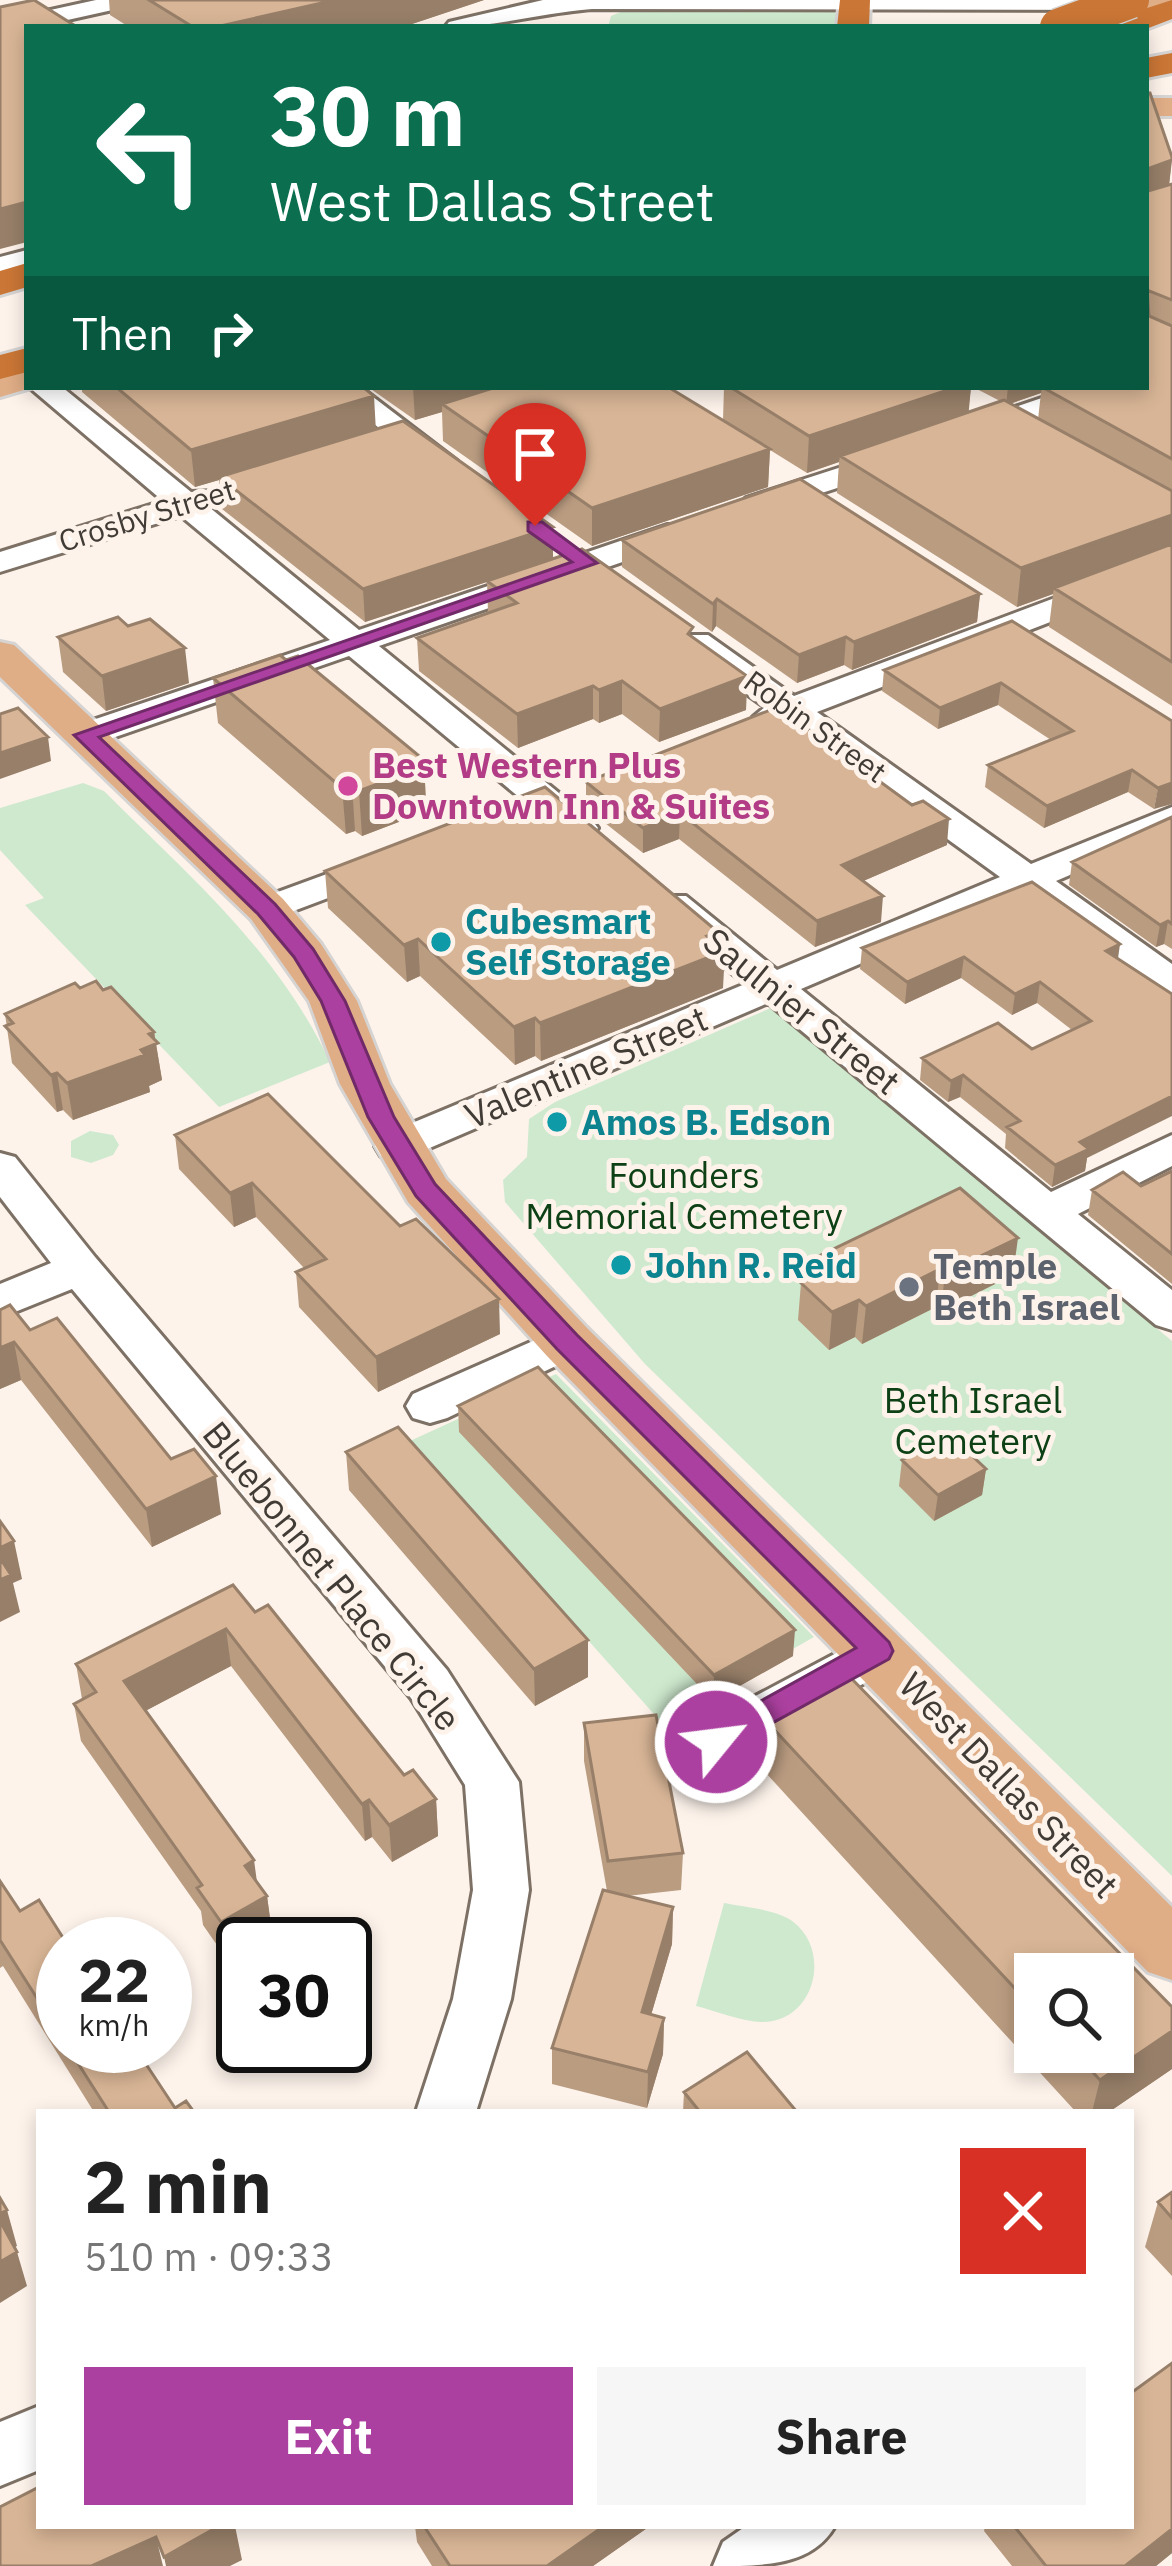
<!DOCTYPE html>
<html lang="en">
<head>
<meta charset="utf-8">
<style>
  body { margin:0; font-family:"IBM Plex Sans",sans-serif; background:#f6f6f6; color:#222; height:100vh; display:flex; flex-direction:column; font-size:45px; white-space:nowrap }
  * { box-sizing:border-box; margin:0 }
  p { font-size:39px; color:#767676 }
  .icon { flex:none; width:66px; height:66px; fill:none; stroke:currentColor; stroke-width:2; stroke-linecap:round; stroke-linejoin:round }
  .map { position:relative; flex:1; overflow:hidden }
  .drawer { position:absolute; left:36px; top:2109px; width:1098px; height:420px; display:flex; flex-direction:column; background:#fff; border-radius:0px; box-shadow:0 6px 18px #0003 }
  .drawer>* { flex:none }
  .guide { position:absolute; left:24px; top:24px; width:1125px; height:366px; border-radius:0px; box-shadow:0 6px 18px #0003; background:#0b6e4f; color:#fff; overflow:hidden }
  .fabs { position:absolute; left:1014px; top:1953px; display:grid; gap:24px }
  .fabs a { display:grid; place-items:center; width:120px; height:120px; border-radius:0px; background:#fff; box-shadow:0 6px 18px #0003; font-size:60px }
  .speed { position:absolute; left:36px; top:1917px; display:flex; gap:24px; font-size:60px; font-weight:700; text-align:center }
  .speed>* { display:grid; place-content:center; width:156px; height:156px; border-radius:50%; background:#fff; box-shadow:0 6px 18px #0003; line-height:1 }
  .speed small { font-size:30px; font-weight:400 }
  .speed .limit { border:6px solid #111; border-radius:18px; background:#fff; color:#111 }
  .pin { position:absolute; display:grid; place-items:center; width:102px; height:102px; color:#fff; margin:-123px -51px; border-radius:50% 50% 50% 0; rotate:-45deg; box-shadow:0 0 12px #0007 }
  .pin .icon { rotate:45deg }
  .me { position:absolute; width:132px; margin:-66px; rotate:61deg; stroke-linejoin:round; filter:drop-shadow(0 0 9px #0008) }
  .turn { display:flex; align-items:center; gap:42px; height:252px; padding:0 48px; font-size:54px }
  .turn .icon { width:156px; height:156px; stroke-width:2.5 }
  .turn b { display:block; font-size:84px; line-height:102px }
  .then { display:flex; align-items:center; height:114px; padding:0 48px; background:#0003; gap:24px; font-size:45px }
  .round { display:grid; place-items:center; flex:none; width:126px; height:126px; border-radius:0px; background:#f6f6f6 }
  .head { display:flex; align-items:center; justify-content:space-between; height:204px; padding:0 48px }
  h1 { font-size:72px; font-weight:700; line-height:90px }
  .button { display:flex; gap:24px; margin-top:auto; padding:24px 48px }
  .button a { flex:1; height:138px; border-radius:0px; background:#ac40a0; color:#fff; font-size:48px; font-weight:700; line-height:138px; text-align:center }
  .button a+a { background:#f6f6f6; color:#222 }
  .map>svg:first-child { display:block }
  .green { fill:#cee9ce }
  .lines { fill:none; stroke-linecap:round; stroke-linejoin:round }
  .minor-casing { stroke:#7d7064; stroke-width:6 }
  .major-casing { stroke:#d5d4d3; stroke-width:6 }
  .highway-casing { stroke:#d5d4d3; stroke-width:6 }
  .minor { fill:#fff; fill-rule:evenodd }
  .major { fill:#dfad86; fill-rule:evenodd }
  .highway { fill:#ca7636; fill-rule:evenodd }
  .highway-bridge-casing { stroke:#d5d4d3; stroke-width:39; stroke-linecap:butt }
  .highway-bridge { stroke:#ca7636; stroke-width:36 }
  .wall { fill:#ba9c81; fill-rule:evenodd }
  .shaded-wall { fill:#977f69 }
  .building { fill:#d8b596; stroke:#977f69; stroke-width:3 }
  .route { fill:#ac40a0; stroke:#702a68; stroke-width:3 }
  .hotel-dot { fill:#d1479c; stroke:#fdf3eb; stroke-width:4.5 }
  .culture-dot { fill:#0f9aa8; stroke:#fdf3eb; stroke-width:4.5 }
  .worship-dot { fill:#6b7280; stroke:#fdf3eb; stroke-width:4.5 }
  .labels { text-anchor:middle; stroke-width:10; stroke-linejoin:round; paint-order:stroke }
  .far-street-label { font-size:30px; fill:#413b36; stroke:#fdf3eb }
  .hotel-label { font-size:36px; font-weight:bold; fill:#b23c85; stroke:#fdf3eb; text-anchor:start }
  .culture-label { font-size:36px; font-weight:bold; fill:#0d838f; stroke:#fdf3eb; text-anchor:start }
  .street-label { font-size:36px; fill:#413b36; stroke:#fdf3eb }
  .park-label { font-size:36px; fill:#0d4015; stroke:#fdf3eb }
  .worship-label { font-size:36px; font-weight:bold; fill:#5b616d; stroke:#fdf3eb; text-anchor:start }
</style>
</head>
<body>
<div class="map">
<svg width="1172" height="2566" viewBox="0 0 1172 2566">
  <rect width="100%" height="100%" fill="#fdf3eb"/>
  <!-- green -->
  <path class="green" d="M818 8 841 14 837 27H608L611 16 625 10Z
    M83 783 104 791C190 877 277 950 330 1062L219 1107 25 905 44 898 0 850V808Z
    M773 1007 1172 1341V1876L645 1364 505 1202 503 1180 527 1157 529 1119 555 1102Z
    M90 1131 113 1135 119 1145 113 1155 91 1163 71 1157V1141Z
    M556 1374 814 1637 662 1723 410 1441Z
    M724 1903C744 1907 772 1909 789 1919 834 1947 816 2024 760 2022 740 2021 716 2011 696 2006Z"/>
  <g class="lines">
    <!-- minor casing -->
    <g class="minor-casing">
      <path id="minor" d="M96 0H138L135 5 0 35V21Z
        M543 0H1144L1146 3 1135 10 592 9C542 13 495 27 445 27L449 22Z
        M27 250V266L0 273V257Z
        M29 387H62L191 492 217 491 222 498 209 507 359 630 667 525H689L694 532 689 539 379 646 592 820 598 828 592 836H566L349 656 98 743H72L67 735 72 727 330 640 181 516 0 572V552L163 501Z
        M326 387H360L457 461 453 468H431Z
        M1074 387H1118L1113 393 984 437 973 440 958 431 962 425Z
        M894 450 905 452 909 459 905 466 757 514 741 505 746 498Z
        M1172 554V575L817 712 1031 864 1172 807V831L1056 881 1172 964V994L1158 990 1024 894 801 989 1051 1192 1172 1135V1166L1078 1214 1172 1290V1330L1156 1325 768 1003 411 1156 396 1160 381 1156 375 1146 381 1136 745 984 658 912 653 904 658 896H686L777 970 1000 877 787 723 771 728 759 724 753 717 765 707 684 649 679 642 684 635H708L794 696Z
        M384 853 397 856 403 864 397 872 267 921 253 917 248 909 253 901Z
        M0 1153 15 1157 95 1257 447 1670 519 1782 529 1890 511 1999 476 2112H416L453 1999 473 1890 465 1785 411 1698 72 1289 0 1318V1284L51 1263 0 1197Z
        M567 1326 583 1331 590 1342 583 1353 447 1418 430 1423 413 1418 406 1406 413 1394Z
        M878 1631 896 1637 904 1651 896 1665 735 1757 716 1763 697 1757 690 1742 697 1727Z
        M39 2406V2470L0 2486V2422Z
        M746 2526H835C812 2566 765 2566 713 2566L723 2542Z"/>
    </g>
    <!-- major casing -->
    <g class="major-casing">
      <path id="major" d="M1134 0H1172V11L1136 9Z
        M1146 98H1172V116H1146Z
        M27 367V387H34L0 397V375Z
        M0 642 14 645 283 899 321 944 357 1001 390 1084 446 1179 587 1328 1172 1907V1980L1148 1972 547 1356 408 1202 340 1084 309 1001 251 919 0 677Z"/>
    </g>
    <!-- highway casing -->
    <g class="highway-casing">
      <path id="highway" d="M840 0H870L869 27H837Z
        M1172 0V19L1146 29 1106 27 1110 20Z
        M1172 53V73L1146 78V58Z
        M27 263V287L0 295V271Z
        M27 348V372L0 379V355Z"/>
    </g>
    <!-- minor -->
    <use href="#minor" class="minor"/>
    <!-- major -->
    <use href="#major" class="major"/>
    <!-- highway -->
    <use href="#highway" class="highway"/>
    <!-- highway-bridge casing -->
    <g class="highway-bridge-casing">
      <path id="highway-bridge" d="M1058 27 1131 0"/>
    </g>
    <!-- highway-bridge -->
    <use href="#highway-bridge" class="highway-bridge"/>
  </g>
  <!-- wall -->
  <path class="wall" d="M109 0H484L403 27H129L110 15Z
    M1146 93 1172 157 1169 185 1172 184V706L1049 627 1053 594 1017 607 837 493 839 462 807 473 770 450 768 487 592 546 443 441 442 412 415 420 368 387H668L723 420 724 387H971L968 412 1000 401 973 387H1146ZM1041 393 1038 419 1010 404Z
    M82 387H363L376 429 553 527V559L692 637 747 676 746 710 659 742 622 714 599 723 593 719 518 748 419 671 417 638 488 613 487 582 365 622 222 509 219 480 195 487 82 392Z
    M622 540 980 594 977 622 852 670 844 665 797 683 716 626 712 632 622 567Z
    M1012 621 1172 721 1154 809 1128 792 1044 828 985 787 988 765 1051 740 998 705 938 729 882 691 884 670Z
    M58 637 189 683 106 711 63 672Z
    M213 678 424 760 426 805 417 809V815L362 836 355 831 346 834 218 723Z
    M586 782 947 845 863 881 881 922 815 947 679 839 643 853 586 808Z
    M1172 817V949L1164 944 1156 947 1069 885 1072 862Z
    M325 871 718 932 717 944 723 988 541 1061 535 1056 515 1065 420 976 407 982 328 908Z
    M862 948 1118 958 1085 1171 1052 1187 1005 1148 1006 1134 960 1097 948 1102 920 1080 922 1058 1032 1049 1072 1030 1037 1003 1012 1015 961 978 905 1004 860 969Z
    M103 990 154 1032 162 1080 149 1086 150 1092 73 1120 63 1110 57 1112 12 1063 5 1014Z
    M175 1135 500 1334 378 1392 299 1307 296 1272 304 1268 256 1217 234 1227 179 1169Z
    M1172 1171V1284L1088 1215 1092 1190 1141 1186Z
    M817 1257 1013 1275 941 1311 936 1307 862 1344 855 1337 829 1350 798 1320 801 1283 815 1276Z
    M0 1310 171 1459 221 1514 152 1547 21 1380 0 1389Z
    M458 1406 793 1656 713 1701 459 1432Z
    M346 1452 588 1640V1677L535 1706 349 1490Z
    M902 1460 986 1469 982 1495 934 1521 899 1486Z
    M255 1612 404 1775 436 1799 438 1836 392 1862 372 1837 365 1841 231 1666 145 1711 267 1896 272 1933 226 1958 203 1925 201 1911 81 1741 74 1704 82 1699 76 1664Z
    M584 1723 683 1853 681 1890 627 1896 673 1907 672 1944 651 2015 664 2018 663 2054 647 2108 552 2084V2048L607 1891 584 1761Z
    M769 1724 1172 2007V2069L1109 2112H1076L765 1772ZM1035 1974 1113 2052H1035Z
    M0 1881 20 1911 63 1944V2046H134L175 2108 194 2112H94L3 1966 0 1968Z
    M684 2092 797 2112H683Z
    M1172 2192V2276L1145 2247 1158 2202Z
    M1172 2363V2553L1156 2566H1012L984 2531 985 2526H1131Z
    M415 2526H650L593 2566H432L417 2542Z"/>
  <!-- shaded-wall -->
  <path class="shaded-wall" d="M335 0H484L403 27H216Z
    M1172 160 1168 194 1146 201 1147 169Z
    M27 202V242L0 249V209Z
    M413 387H524L442 404V412L415 420Z
    M957 387H971L968 419 840 456 839 462 807 473 809 436Z
    M1008 387H1060H1042L1041 393 1006 405Z
    M374 396 376 432 219 477V480L195 487 191 450Z
    M770 449 768 487 592 546V508Z
    M1172 515V551L1054 588 1053 594 1017 607 1021 568Z
    M553 527V560L365 622 363 589Z
    M980 594 977 622 852 670 854 642Z
    M717 599 716 626 712 632 713 604Z
    M846 637 844 665 797 683 799 655Z
    M185 648 189 683 106 711 102 676Z
    M747 676 746 710 659 742 660 709Z
    M622 681V714L599 723V690Z
    M1001 683 998 705 938 729 940 708Z
    M593 686V719L518 748 517 714Z
    M48 737 51 761 0 779V753Z
    M424 760 426 805 417 809V815L362 836 359 791Z
    M1132 770 1128 792 1044 828 1047 806Z
    M1172 783V804L1154 809 1158 788Z
    M352 785 355 831 346 834 342 788Z
    M680 813 679 839 643 853V828Z
    M949 819 947 845 840 891 842 865Z
    M883 896 881 922 815 947 817 921Z
    M1168 921 1164 944 1156 947 1160 925Z
    M718 932 717 954 725 951 723 988 541 1061 540 1023Z
    M418 939 420 976 407 982 404 945Z
    M1120 944 1117 966 1106 951Z
    M964 957 961 978 905 1004 907 982Z
    M1040 982 1037 1003 1012 1015 1015 994Z
    M535 1018V1056L515 1065 514 1027Z
    M154 1032 162 1080 149 1086 150 1092 73 1120 67 1083 141 1050 149 1034Z
    M57 1073 63 1110 57 1112 51 1075Z
    M963 1075 960 1097 948 1102 951 1081Z
    M1172 1096V1116L1087 1158 1085 1171 1052 1187 1055 1165 1080 1142Z
    M252 1183 256 1217 234 1227 230 1193Z
    M1018 1238 1013 1275 941 1311 945 1273Z
    M940 1269 936 1307 862 1344 866 1306Z
    M499 1299 500 1334 378 1392 376 1357Z
    M859 1300 855 1337 829 1350 832 1312Z
    M14 1342 21 1380 0 1389V1348Z
    M986 1469 982 1495 934 1521 938 1495Z
    M216 1476 221 1514 152 1547 146 1509Z
    M14 1541 22 1579 13 1583 20 1612 0 1622V1548Z
    M226 1629 231 1666 130 1719 124 1681Z
    M795 1630 793 1656 713 1701 714 1675Z
    M588 1640V1677L535 1706 534 1669Z
    M436 1799 438 1836 392 1862 389 1825Z
    M369 1800 372 1837 365 1841 362 1804Z
    M254 1860 259 1897 245 1866Z
    M267 1896 272 1933 252 1944H243V1949L226 1958 221 1922Z
    M673 1907 672 1944 641 2049 642 2012Z
    M664 2018 663 2054 647 2108 648 2072Z
    M1172 2031V2069L1109 2112H1092L1100 2080Z
    M7 2210 17 2246 7 2251 0 2226V2214Z
    M17 2252 27 2286 0 2303V2262Z
    M219 2526H235L242 2560 230 2566H166L164 2557Z
    M604 2526H650L593 2566H547Z
    M1172 2529V2553L1156 2566H1125Z
    M156 2537 163 2566H91Z"/>
  <!-- building -->
  <path class="building" d="M34 0 77 27H27V202L0 209V7Z
    M149 0H335L216 27H193Z
    M1146 93H1150L1172 157V160L1147 169 1148 191 1172 184V300L1147 290 1149 316 1172 326V459L1042 387H1146Z
    M116 387H363L374 396 191 450Z
    M496 387H668L770 449 592 508 442 404Z
    M730 387H957L809 436Z
    M1004 400 1172 491V515L1021 568 840 456Z
    M403 421 553 527 363 589 219 477Z
    M800 479 980 594 854 642 846 637 799 655 717 599 713 604 622 540Z
    M1172 544V662L1054 588Z
    M582 549 693 627 688 634 747 676 660 709 622 681 599 690 593 686 517 714 417 638 517 603 487 581Z
    M118 617 128 626 150 619 185 648 102 676 58 637Z
    M1012 621 1172 721V783L1158 788 1132 770 1047 806 988 765 1073 731 1001 683 940 708 884 670Z
    M280 655 286 660 298 656 424 760 410 765 415 770 359 791 352 785 342 788 213 678Z
    M778 707 912 805 923 801 949 819 842 865 883 896 817 921 680 813 643 828 586 782Z
    M18 708 48 737 0 753V714Z
    M545 787 718 932 707 936 725 951 540 1023 535 1018 514 1027 418 939 404 945 325 871Z
    M1172 817V924L1168 921 1160 925 1072 862Z
    M1032 882 1120 944 1106 951 1172 994V1096L1080 1142 1089 1149 1055 1165 1007 1127 1020 1121 963 1075 951 1081 922 1058 998 1023 1032 1049 1091 1021 1040 982 1015 994 964 957 907 982 862 948Z
    M96 981 103 990 111 987 154 1032 149 1034 158 1043 141 1050 145 1055 67 1083 57 1073 51 1075 5 1026 13 1023 5 1014 75 983 80 988Z
    M268 1094 400 1226 416 1219 499 1299 376 1357 296 1272 326 1259 252 1183 230 1193 175 1135Z
    M1172 1171V1254L1092 1190 1123 1172 1141 1186Z
    M960 1188 1018 1238 945 1273 940 1269 866 1306 859 1300 832 1312 801 1283 830 1269 817 1257Z
    M10 1305 30 1330 57 1318 171 1459 194 1449 216 1476 146 1509 14 1342 0 1348V1310Z
    M538 1367 795 1630 714 1675 458 1406Z
    M398 1427 588 1640 534 1669 346 1452Z
    M950 1435 986 1469 938 1495 902 1460Z
    M0 1521 14 1541 0 1548Z
    M0 1558 11 1575 0 1580Z
    M233 1585 255 1612 268 1605 404 1775 413 1770 436 1799 389 1825 369 1800 362 1804 226 1629 124 1681 254 1860 245 1866 267 1896 221 1922 197 1888 202 1885 74 1704 96 1692 76 1664Z
    M850 1677 1172 2007V2031L1100 2080 1074 2052H1113V1974H1035V2010L769 1724Z
    M656 1715 683 1853 608 1861 584 1723Z
    M0 1881 20 1911 39 1900 67 1944H63V2039L0 1940Z
    M603 1890 673 1907 642 2012 664 2018 648 2072 552 2048Z
    M67 2046H134L175 2108 186 2101 194 2112H109Z
    M747 2052 797 2112H700L684 2092Z
    M1172 2192V2218L1158 2202Z
    M0 2198 7 2210 0 2214Z
    M0 2221 17 2252 0 2262Z
    M1172 2363V2529L1125 2566H1046L1014 2526H1131V2393Z
    M39 2487V2526H219L164 2557 156 2537 91 2566H0V2507Z
    M424 2526H604L547 2566H450Z"/>
  <!-- route -->
  <path class="route" d="M528 522H542L597 563 99 737 275 904 313 949 345 1001 394 1117 435 1184 577 1335 889 1642 893 1651 889 1659 716 1754 705 1751 700 1742 705 1732 856 1648 557 1349 416 1196 368 1117 321 1001 294 957 258 914 74 735 572 562 528 531Z"/>
  <!-- markers -->
  <circle class="hotel-dot" cx="348" cy="786" r="12"/>
  <g class="culture-dot">
    <circle cx="441" cy="942" r="12"/>
    <circle cx="557" cy="1122" r="12"/>
    <circle cx="621" cy="1265" r="12"/>
  </g>
  <circle class="worship-dot" cx="909" cy="1287" r="12"/>
  <g class="labels">
    <!-- far-street labels -->
    <g class="far-street-label">
      <text transform="translate(147 516) rotate(-17)" y="10">Crosby Street</text>
      <text transform="translate(815 727) rotate(36)" y="10">Robin Street</text>
    </g>
    <!-- hotel labels -->
    <g class="hotel-label">
      <text x="372" y="778">Best Western Plus<tspan x="372" dy="41">Downtown Inn &amp; Suites</tspan></text>
    </g>
    <!-- culture labels -->
    <g class="culture-label">
      <text x="465" y="934">Cubesmart<tspan x="465" dy="41">Self Storage</tspan></text>
      <text x="581" y="1135">Amos B. Edson</text>
      <text x="645" y="1278">John R. Reid</text>
    </g>
    <!-- street labels -->
    <g class="street-label">
      <text transform="translate(802 1011) rotate(39)" y="13">Saulnier Street</text>
      <text transform="translate(586 1067) rotate(-23)" y="13">Valentine Street</text>
      <text transform="translate(332 1576) rotate(51)" y="13">Bluebonnet Place Circle</text>
      <text transform="translate(1009 1785) rotate(46)" y="13">West Dallas Street</text>
    </g>
    <!-- park labels -->
    <g class="park-label">
      <text x="684" y="1188">Founders<tspan x="684" dy="41">Memorial Cemetery</tspan></text>
      <text x="973" y="1413">Beth Israel<tspan x="973" dy="41">Cemetery</tspan></text>
    </g>
    <!-- worship labels -->
    <g class="worship-label">
      <text x="933" y="1279">Temple<tspan x="933" dy="41">Beth Israel</tspan></text>
    </g>
  </g>
</svg>
<div class="fabs">
<a><svg class="icon" aria-label="search" viewBox="0 0 24 24"><circle cx="10" cy="10" r="6"/><path d="M15 15l6 6"/></svg></a>
</div>
<div class="speed"><div>22<small>km/h</small></div><div class="limit">30</div></div>
<div class="pin" style="left:535px;top:526px;background:#d93025"><svg class="icon" aria-label="arrive" viewBox="0 0 24 24"><path d="M6 21V4h12l-3 4 3 4H6"/></svg></div>
<svg class="me" style="left:716px;top:1742px" viewBox="-20 -20 40 40"><circle r="17" fill="#ac40a0" stroke="#fff" stroke-width="3"/><path d="M0-11L8 9 0 5-8 9z" fill="#fff"/></svg>
<div class="guide">
<div class="turn"><svg class="icon" aria-label="left" viewBox="0 0 24 24"><path d="M17 20v-9H6M10 6l-5 5 5 5"/></svg><div><b>30 m</b>West Dallas Street</div></div>
<div class="then">Then<svg class="icon" aria-label="right" viewBox="0 0 24 24"><path d="M7 20v-9h11M14 6l5 5-5 5"/></svg></div>
</div>
<section class="drawer">
<div class="head"><div><h1>2 min</h1><p>510 m · 09:33</p></div><a class="round" style="background:#d93025;color:#fff"><svg class="icon" aria-label="close" viewBox="0 0 24 24"><path d="M6 6l12 12M18 6L6 18"/></svg></a></div>
<div class="button"><a>Exit</a><a>Share</a></div>
</section>
</div>
</body>
</html>
